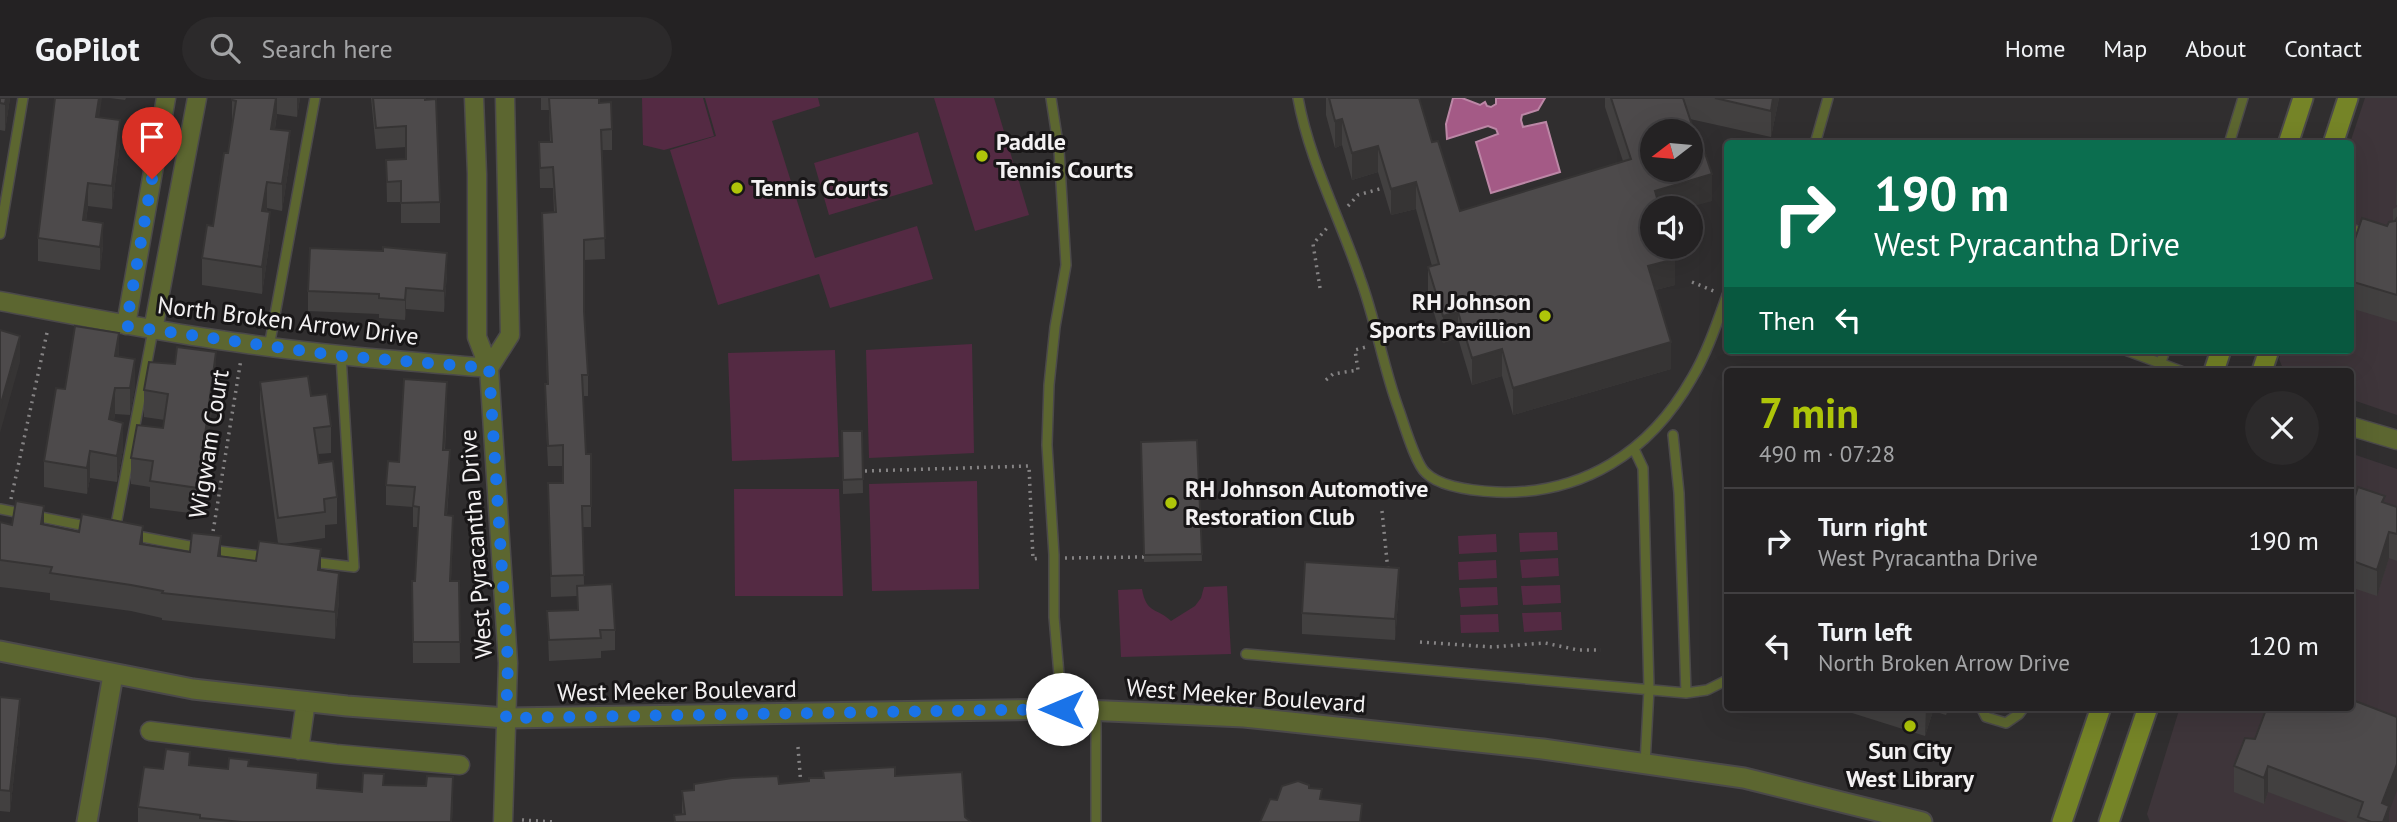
<!DOCTYPE html>
<html lang="en">
<head>
<meta charset="utf-8">
<style>
  body { margin:0; font-family:"PT Sans",sans-serif; background:#2c2a2b; color:#f1f3f6; height:100vh; display:flex; flex-direction:column; font-size:26px; white-space:nowrap }
  * { box-sizing:border-box; margin:0 }
  p { font-size:23px; color:#a3a4a6 }
  .icon { flex:none; width:38px; height:38px; fill:none; stroke:currentColor; stroke-width:2; stroke-linecap:round; stroke-linejoin:round }
  .map { position:relative; flex:1; overflow:hidden }
  .sheet { position:absolute; left:1724px; top:270px; width:630px; height:343px; display:flex; flex-direction:column; background:#242223; border-radius:7px; box-shadow:0 7px 28px #0002,0 0 0 2px #413f41 }
  .sheet>* { flex:none }
  .guide { position:absolute; left:1724px; top:42px; width:630px; height:214px; border-radius:7px; box-shadow:0 7px 28px #0002,0 0 0 2px #413f41; background:#0b6e4f; color:#fff; overflow:hidden }
  .needle { width:46px; rotate:254deg }
  .fabs { position:absolute; left:1640px; top:21px; display:grid; gap:14px }
  .fabs a { display:grid; place-items:center; width:63px; height:63px; border-radius:50%; background:#242223; box-shadow:0 7px 28px #0002,0 0 0 2px #413f41; font-size:35px }
  .pin { position:absolute; display:grid; place-items:center; width:60px; height:60px; color:#fff; margin:-72px -30px; border-radius:50% 50% 50% 0; rotate:-45deg; box-shadow:0 0 7px #0007 }
  .pin .icon { rotate:45deg }
  .me { position:absolute; width:77px; margin:-38px; rotate:270deg; stroke-linejoin:round; filter:drop-shadow(0 0 5px #0008) }
  .turn { display:flex; align-items:center; gap:24px; height:147px; padding:0 35px; font-size:32px }
  .turn .icon { width:91px; height:91px; stroke-width:2.5 }
  .turn b { display:block; font-size:49px; line-height:60px }
  .then { display:flex; align-items:center; height:66px; padding:0 35px; background:#0003; gap:14px; font-size:26px }
  .round { display:grid; place-items:center; flex:none; width:74px; height:74px; border-radius:37px; background:#2c2a2b }
  .headline { display:flex; align-items:center; justify-content:space-between; height:119px; padding:0 35px }
  h1 { font-size:42px; font-weight:600; line-height:52px; color:#aec509 }
  ul { padding:0; list-style:none }
  li { display:flex; align-items:center; gap:21px; height:105px; padding:0 35px; border-top:2px solid #413f41 }
  li div { flex:1 }
  li b { display:block; font-size:26px }
  li em { font-style:normal }
  header { display:flex; align-items:center; gap:42px; box-sizing:border-box; height:98px; padding:0 35px; background:#242223; border-bottom:2px solid #413f41 }
  header strong { font-size:33px }
  nav { display:flex; gap:38px; margin-inline-start:auto; font-size:24px }
  .search { width:490px; height:63px; background:#2c2a2b; display:flex; align-items:center; gap:18px; box-sizing:border-box; padding:0 24px; border-radius:38px; color:#a3a4a6; font-size:26px }
  .map>svg:first-child { display:block }
  .built { fill:#3e353a }
  .green { fill:#542a43 }
  .water { fill:#a45a86; stroke:#bc87a6; stroke-width:2 }
  .lines { fill:none; stroke-linecap:round; stroke-linejoin:round }
  .service-casing { stroke:#4b494a; stroke-width:12 }
  .minor-casing { stroke:#4b494a; stroke-width:21 }
  .tertiary-casing { stroke:#4b494a; stroke-width:23 }
  .secondary-casing { stroke:#4b494a; stroke-width:23 }
  .path { stroke:#858384; stroke-width:3.5; stroke-dasharray:2 5; stroke-linecap:butt }
  .service { stroke:#5c6630; stroke-width:9 }
  .minor { stroke:#5c6630; stroke-width:18 }
  .tertiary { stroke:#5c6630; stroke-width:19 }
  .secondary { stroke:#758427; stroke-width:19 }
  .wall { fill:#424040 }
  .shaded-wall { fill:#363434 }
  .building { fill:#4d4a4b; stroke:#363434; stroke-width:2; fill-rule:evenodd }
  .route { stroke:#1a73e8; stroke-width:12; stroke-dasharray:0 21.6 }
  .poi-dot { fill:#aec509; stroke:#181617; stroke-width:2.5 }
  .labels { text-anchor:middle; stroke-width:6; stroke-linejoin:round; paint-order:stroke }
  .poi-label { font-size:24px; font-weight:bold; fill:#f3f1f2; stroke:#181617; text-anchor:start }
  .street-label { font-size:24px; fill:#f3f1f2; stroke:#181617 }
</style>
</head>
<body>
<header>
<strong>GoPilot</strong>
<div class="search"><svg class="icon" aria-label="search" viewBox="0 0 24 24"><circle cx="10" cy="10" r="6"/><path d="M15 15l6 6"/></svg>Search here</div>
<nav><a>Home</a><a>Map</a><a>About</a><a>Contact</a></nav>
</header>
<div class="map">
<svg width="2397" height="724" viewBox="0 0 2397 724">
  <rect width="100%" height="100%" fill="#302e2f"/>
  <!-- built -->
  <path class="built" d="M2365 0H2397V317L2350 301V273H2284L2279 261 2282 252H2350V45Z
    M2350 355 2397 371V724H2150L2147 716 2180 609H2350Z"/>
  <!-- green -->
  <path class="green" d="M642 0H703L714 38 664 52 643 47Z
    M705 0H818L820 8 772 23 815 160 917 128 933 181 830 210 819 176 718 207 670 52 716 38Z
    M934 0H994L1029 117 975 133Z
    M918 34 933 86 829 117 814 65Z
    M972 246 974 355 869 360 866 252Z
    M835 252 839 359 732 363 728 255Z
    M977 383 979 491 872 493 869 386Z
    M734 391H839L843 498H735Z
    M1557 434 1558 452 1520 454 1519 435Z
    M1496 436 1497 454 1459 456 1458 438Z
    M1558 460 1559 478 1522 480 1520 462Z
    M1496 462 1497 480 1459 482 1458 464Z
    M1560 487 1561 505 1523 507 1521 488Z
    M1227 488 1231 556 1121 559 1118 492 1142 491C1146 516 1158 510 1171 523L1195 508 1201 500 1204 489Z
    M1497 489 1498 507 1461 509 1459 490Z
    M1561 514 1562 532 1524 534 1522 515Z
    M1498 516 1499 534 1461 535 1460 517Z"/>
  <!-- water -->
  <path class="water" d="M1453 0H1462L1480 7 1485 4 1487 8 1491 9 1496 6V0H1545L1538 12 1522 17 1521 22 1523 29 1546 24 1560 74 1491 95 1476 44 1498 36 1496 31 1488 28 1447 41 1446 26Z"/>
  <g class="lines">
    <!-- service casing -->
    <g class="service-casing">
      <path id="service" d="M1051 0 1059 52 1066 167 1055 229 1049 287 1047 347 1054 457V519L1062 611
        M1298 0C1309 62 1340 120 1360 180 1376 223 1383 269 1399 312 1404 326 1416 367 1426 375 1441 390 1477 393 1497 394 1583 397 1650 354 1692 280 1707 255 1717 225 1727 197
        M1815 46 1828 0
        M2229 46 2243 0
        M2351 131 2369 137
        M0 136 23 0
        M269 249 315 0
        M2125 252 2181 273
        M2161 264 2165 252
        M1673 337 1679 395 1686 595
        M1634 351 1643 370 1649 591 1645 666
        M0 411 91 429
        M115 432 153 232
        M132 437 210 452 267 459
        M312 464 354 469 341 258
        M1246 556 1686 595 1707 592 1727 582
        M1981 609 1986 619 2006 625 2019 616 2024 609
        M1096 612V724"/>
    </g>
    <!-- minor casing -->
    <g class="minor-casing">
      <path id="minor" d="M474 0 477 76V239L489 270 508 565 503 724
        M0 203C80 218 160 234 241 245 323 257 406 263 489 270
        M126 227 166 0
        M153 232 197 0
        M489 270 510 237 505 0
        M2350 328 2397 342
        M150 633 336 656 460 667
        M299 652 306 603"/>
    </g>
    <!-- tertiary casing -->
    <g class="tertiary-casing">
      <path id="tertiary" d="M0 553 193 591 347 608 506 620 1062 611 1244 619 1543 651 1744 680 1922 724
        M87 724 113 577"/>
    </g>
    <!-- secondary casing -->
    <g class="secondary-casing">
      <path id="secondary" d="M2288 46 2303 0
        M2333 46 2348 0
        M2214 273 2221 252
        M2262 273 2269 252
        M2062 724 2101 609
        M2109 724 2148 609"/>
    </g>
    <!-- path -->
    <path class="path" d="M1348 108 1358 97 1383 90
      M1692 184 1716 194
      M1320 190 1313 146 1328 129
      M1326 282 1333 276 1358 272 1355 252 1366 249
      M865 373 1029 368 1033 461 1040 460
      M11 401 48 230
      M1382 413 1388 473
      M212 440 241 261
      M1065 460 1144 459
      M1420 544 1492 549 1545 545 1578 552H1601
      M798 649 801 688
      M522 722 555 724"/>
    <!-- service -->
    <use href="#service" class="service"/>
    <!-- minor -->
    <use href="#minor" class="minor"/>
    <!-- tertiary -->
    <use href="#tertiary" class="tertiary"/>
    <!-- secondary -->
    <use href="#secondary" class="secondary"/>
  </g>
  <!-- wall -->
  <path class="wall" d="M0 0H10L5 33 0 32Z
    M110 0H126L125 2Z
    M232 0H300L297 19 277 16 275 31 290 60 282 113 267 110 270 141 262 196 202 187V160L213 128 228 55 232 28Z
    M371 0H425L440 104V125H401V104H387L386 62 406 61V49L376 51Z
    M541 0H599V5L612 31V52H602L605 161 584 162V213L588 277V298H583L586 356 591 408V429H583L584 488 615 532V552L601 553V560L549 563 547 513 578 512 577 498 551 499 548 385H563V368H548L545 307V286H547L542 115 554 114 553 90H540L539 44H550L549 12H541Z
    M1326 0H1419L1432 44 1460 113 1623 63 1605 9V0H1779L1771 39 1690 21 1712 103 1652 110 1675 187 1655 192 1671 271 1513 317 1502 278 1472 287 1458 240 1443 245 1428 195V169L1432 168 1416 111 1391 117 1378 74 1352 82 1342 47 1335 50 1326 17Z
    M99 20 120 45 112 111 88 108 86 123 103 148 100 172 38 163V140Z
    M2397 69V107H2396Z
    M2397 109V224L2350 210V156L2393 123V111Z
    M447 175 444 214 406 211 405 222 379 220V216L308 213V193Z
    M119 259 135 288 130 317 115 316 114 322 123 351 117 384 90 380 87 396 44 389V363L65 291Z
    M216 281 198 416 150 410V389L131 386V360L163 330 165 322 144 319V292Z
    M260 284 311 298 331 328V355L318 356 319 365 337 399V426L325 427V440L284 446 321 473 339 502 335 541 162 522V520L131 513 50 502V495L0 489V424L12 427H44L143 446 256 463 278 445 260 311Z
    M447 304 445 352 450 373 447 417 453 438 451 483H459L460 565H413L412 483H415L418 429H413V409L386 407V387L399 364Z
    M842 333H862L863 395 843 396Z
    M1197 342 1202 463 1144 464 1141 344Z
    M2350 401 2385 405 2397 409V463L2389 460 2377 498 2350 489Z
    M1399 491 1395 542 1302 536V515Z
    M0 599 20 622 10 714 0 713Z
    M1833 609H1949L1946 617 1933 613 1925 638Z
    M2245 640 2389 714V724H2348L2268 694 2264 706 2234 694V668Z
    M190 668 228 671 249 668 318 690 362 694 384 687 453 700 452 724H138V709L163 671Z
    M895 678 965 719 971 724H674V717L682 716V693Z"/>
  <!-- shaded-wall -->
  <path class="shaded-wall" d="M6 0H10L5 33V6Z
    M99 0H102L96 42V19Z
    M276 0H277V16L271 57V31Z
    M297 0H300L297 19Z
    M1773 0H1779L1771 39V13Z
    M1342 21V47L1335 50V23Z
    M120 22V45L112 111V88Z
    M290 33V60L282 113V86Z
    M1378 48V74L1352 82V55Z
    M1712 76V103L1687 110H1655V93Z
    M267 84V110L262 139V113Z
    M1416 84V111L1391 117V91Z
    M88 85V108L83 145V122Z
    M270 114V141L262 196V169Z
    M103 125V148L100 172V149Z
    M447 155V175L444 214V193Z
    M1675 161V187L1648 194V168Z
    M406 190V211L405 222V202Z
    M1458 214V240L1443 245V218Z
    M119 235V262L115 258Z
    M20 238V264L0 335V309Z
    M1671 244V271L1513 317V290Z
    M1502 251V278L1472 287V260Z
    M216 254V281L198 416V390Z
    M135 261V288L130 317V290Z
    M447 284V304L443 372V352Z
    M115 290V316L109 348V321Z
    M123 325V351L117 384V358Z
    M450 352V373L445 438V417Z
    M90 353V380L87 396V370Z
    M44 408V434L41 426Z
    M453 418V438L450 503V483Z
    M143 428V454L140 446Z
    M2389 434V460L2377 498V472Z
    M221 438V464L218 458Z
    M321 451V477L318 472Z
    M1399 470V491L1395 542V521Z
    M339 475V502L335 541V514Z
    M20 601V622L10 714V693Z
    M1926 609H1933V613L1925 638Z
    M2397 666V692L2389 714V724H2382V705Z
    M2268 668V694L2264 706V680Z"/>
  <!-- building -->
  <path class="building" d="M0 0H6L5 6 0 5Z
    M55 0H99L96 19 120 22 112 88 88 85 83 122 103 125 100 149 38 140Z
    M232 0H276L271 31 290 33 282 86 267 84 262 113 270 114 262 169 202 160 207 127 213 128 224 55H228L236 3 232 2Z
    M373 0H425V2L436 1 440 104 401 105V83L387 84 386 62 406 61V28L376 30Z
    M549 0H599V5L611 4 612 31 601 32 605 140 584 142V213L588 277H582L586 356H591V408H582L584 477 551 478 548 385H563V347L548 348 545 286H548L542 115 556 114 553 69 540 70 539 44H552Z
    M1329 0H1419L1432 44 1438 43 1460 113 1631 61 1611 0H1683L1694 33 1697 32 1712 76 1655 93 1660 110H1652V149H1672L1675 161 1648 168 1671 244 1513 290 1502 251 1472 260 1458 214 1443 218 1428 169 1439 166 1416 84 1391 91 1378 48 1352 55 1342 21 1335 23ZM1652 33H1690V72H1652Z
    M1715 0H1773L1771 13Z
    M2362 120 2387 128 2389 124 2395 123 2397 120V197L2350 183V156Z
    M383 149 447 155 444 193 406 190 405 202 379 200V196L308 193 310 150 383 153Z
    M75 228 119 235 115 258 135 261 130 290H115L109 321 123 325 117 358 90 353 87 370 44 363 56 290 65 291Z
    M0 232 20 238 0 309Z
    M177 249 216 254 198 390 150 383 153 363 131 360 137 327 163 330 168 296 144 292 149 264 175 266Z
    M308 278 311 298 327 296 331 328 314 330 319 365 333 363 337 399 324 401 325 414 278 420 260 284Z
    M404 281 447 284 443 352H450L445 417 453 418 450 483H459L460 544H413L412 483H415L419 409 413 408 415 389 386 387 388 363 399 364Z
    M842 333H862L863 381 843 382Z
    M1197 342 1202 456 1144 457 1141 344Z
    M2358 389 2385 398 2382 404 2397 409V436L2389 434 2377 472 2350 462V401L2355 398Z
    M16 403 44 408 41 426 79 434 82 416 143 428 140 446 190 454 192 435 221 438 218 458 256 463 259 443 321 451 318 472 339 475 335 514 162 495 163 493 131 487 50 475 52 469 0 462V424L12 427Z
    M1305 464 1399 470 1395 521 1302 515Z
    M612 486 615 532H600L601 540 549 542 547 513 578 512 577 488Z
    M0 599 20 601 10 693 0 692Z
    M2350 601 2397 619V666L2382 705 2389 708 2383 724H2371L2358 719 2363 704 2268 668 2264 680 2234 668 2245 640 2255 641 2267 609H2350Z
    M166 651 190 654 189 667 228 671 229 660 249 662 248 668 318 675 317 690 362 694 363 675 384 676 383 687 426 688 427 678 453 679 451 724H242L200 720V717L138 709 144 669 163 671Z
    M895 669V678L962 674 965 719 971 724H675L674 717 685 716 682 693 694 692V686L732 680 778 678 779 686 809 683V680H824L823 673Z
    M1298 683 1309 687V690L1322 691 1320 701 1362 706 1360 724H1260L1270 701 1277 702 1282 688Z"/>
  <g class="lines">
    <!-- route -->
    <path class="route" d="M152 81 126 228 341 258 489 270 508 565 506 620 1062 611"/>
  </g>
  <!-- markers -->
  <g class="poi-dot">
    <circle cx="982" cy="58" r="7"/>
    <circle cx="737" cy="90" r="7"/>
    <circle cx="1545" cy="218" r="7"/>
    <circle cx="1171" cy="405" r="7"/>
    <circle cx="1910" cy="628" r="7"/>
  </g>
  <g class="labels">
    <!-- poi labels -->
    <g class="poi-label">
      <text x="996" y="52">Paddle<tspan x="996" dy="28">Tennis Courts</tspan></text>
      <text x="751" y="98">Tennis Courts</text>
      <text x="1531" y="212" text-anchor="end">RH Johnson<tspan x="1531" dy="28">Sports Pavillion</tspan></text>
      <text x="1185" y="399">RH Johnson Automotive<tspan x="1185" dy="28">Restoration Club</tspan></text>
      <text x="1910" y="661" text-anchor="middle">Sun City<tspan x="1910" dy="28">West Library</tspan></text>
    </g>
    <!-- street labels -->
    <g class="street-label">
      <text transform="translate(288 223) rotate(7)" y="8">North Broken Arrow Drive</text>
      <text transform="translate(209 346) rotate(-81)" y="8">Wigwam Court</text>
      <text transform="translate(476 446) rotate(-94)" y="8">West Pyracantha Drive</text>
      <text transform="translate(677 593) rotate(-1)" y="8">West Meeker Boulevard</text>
      <text transform="translate(1246 598) rotate(4)" y="8">West Meeker Boulevard</text>
    </g>
  </g>
</svg>
<div class="fabs">
<a><svg class="needle" viewBox="-14 -14 28 28"><path d="M0-13l5 13h-10z" fill="#e53935"/><path d="M0 13l5-13h-10z" fill="#a3a4a6"/></svg></a>
<a><svg class="icon" aria-label="sound" viewBox="0 0 24 24"><path d="M4 9h4l5-4v14l-5-4H4zM17 9q2 3 0 6"/></svg></a>
</div>
<div class="pin" style="left:152px;top:81px;background:#d93025"><svg class="icon" aria-label="arrive" viewBox="0 0 24 24"><path d="M6 21V4h12l-3 4 3 4H6"/></svg></div>
<svg class="me" style="left:1062px;top:611px" viewBox="-20 -20 40 40"><circle r="19" fill="#fff"/><path d="M0-13L10 11 0 6-10 11z" fill="#1a73e8"/></svg>
<div class="guide">
<div class="turn"><svg class="icon" aria-label="right" viewBox="0 0 24 24"><path d="M7 20v-9h11M14 6l5 5-5 5"/></svg><div><b>190 m</b>West Pyracantha Drive</div></div>
<div class="then">Then<svg class="icon" aria-label="left" viewBox="0 0 24 24"><path d="M17 20v-9H6M10 6l-5 5 5 5"/></svg></div>
</div>
<section class="sheet">
<div class="headline"><div><h1>7 min</h1><p>490 m · 07:28</p></div><a class="round"><svg class="icon" aria-label="close" viewBox="0 0 24 24"><path d="M6 6l12 12M18 6L6 18"/></svg></a></div>
<ul>
<li><svg class="icon" aria-label="right" viewBox="0 0 24 24"><path d="M7 20v-9h11M14 6l5 5-5 5"/></svg><div><b>Turn right</b><p>West Pyracantha Drive</p></div><em>190 m</em></li>
<li><svg class="icon" aria-label="left" viewBox="0 0 24 24"><path d="M17 20v-9H6M10 6l-5 5 5 5"/></svg><div><b>Turn left</b><p>North Broken Arrow Drive</p></div><em>120 m</em></li>
</ul>
</section>
</div>
</body>
</html>
